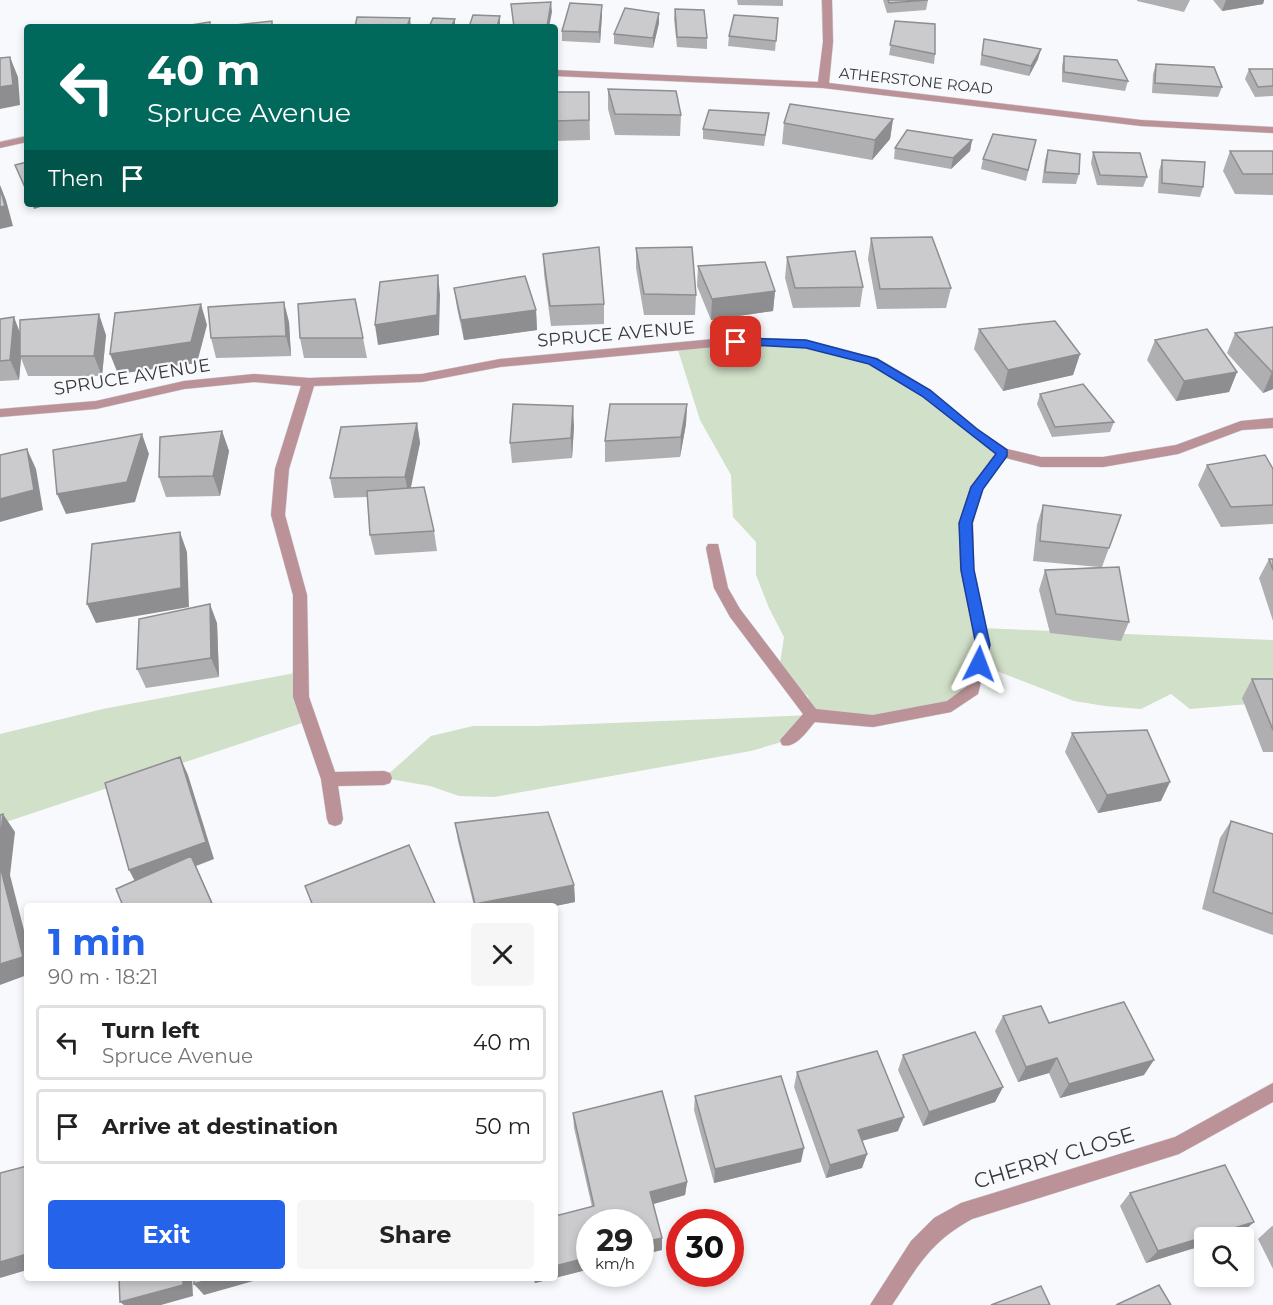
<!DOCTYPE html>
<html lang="en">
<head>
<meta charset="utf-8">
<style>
  body { margin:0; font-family:Montserrat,sans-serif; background:#f6f6f6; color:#222; height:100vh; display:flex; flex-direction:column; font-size:22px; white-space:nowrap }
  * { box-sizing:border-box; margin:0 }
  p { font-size:20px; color:#767676 }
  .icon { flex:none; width:33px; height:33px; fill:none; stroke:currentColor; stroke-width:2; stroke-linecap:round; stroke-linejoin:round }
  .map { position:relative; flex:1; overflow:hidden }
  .side { position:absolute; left:24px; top:903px; width:534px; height:378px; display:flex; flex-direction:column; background:#fff; border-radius:6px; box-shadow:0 3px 9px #0003 }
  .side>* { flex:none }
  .banner { position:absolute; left:24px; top:24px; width:534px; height:183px; border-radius:6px; box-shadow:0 3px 9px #0003; background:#00695c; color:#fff; overflow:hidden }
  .controls { position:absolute; left:1194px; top:1227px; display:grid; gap:12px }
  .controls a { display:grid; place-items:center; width:60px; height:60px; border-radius:6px; background:#fff; box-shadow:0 3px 9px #0003; font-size:30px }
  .speed { position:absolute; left:576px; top:1209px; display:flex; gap:12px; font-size:30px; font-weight:700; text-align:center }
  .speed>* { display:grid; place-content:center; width:78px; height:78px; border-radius:50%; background:#fff; box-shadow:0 3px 9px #0003; line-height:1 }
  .speed small { font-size:15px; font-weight:400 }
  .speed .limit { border:9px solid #d22; background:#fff; color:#111 }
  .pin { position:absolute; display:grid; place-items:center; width:51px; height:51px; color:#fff; margin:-26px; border-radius:12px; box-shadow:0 3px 9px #0006 }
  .me { position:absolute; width:66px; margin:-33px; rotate:3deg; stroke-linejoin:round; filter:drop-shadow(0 0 4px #0008) }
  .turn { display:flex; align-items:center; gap:21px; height:126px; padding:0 24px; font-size:27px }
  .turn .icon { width:78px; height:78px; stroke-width:2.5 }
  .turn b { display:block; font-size:42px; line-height:51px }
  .then { display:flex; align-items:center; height:57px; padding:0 24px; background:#0003; gap:12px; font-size:22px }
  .round { display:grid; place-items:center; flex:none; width:63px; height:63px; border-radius:6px; background:#f6f6f6 }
  .head { display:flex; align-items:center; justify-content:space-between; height:102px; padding:0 24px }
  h1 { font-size:36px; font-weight:700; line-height:45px; color:#2563eb }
  .action { display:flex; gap:12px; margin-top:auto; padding:12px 24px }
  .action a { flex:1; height:69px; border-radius:6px; background:#2563eb; color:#fff; font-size:24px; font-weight:700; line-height:69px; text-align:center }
  .action a+a { background:#f6f6f6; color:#222 }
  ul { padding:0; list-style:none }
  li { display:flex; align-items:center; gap:18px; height:75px; margin:0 12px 9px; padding:0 12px; border:3px solid #e0e0e0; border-radius:6px }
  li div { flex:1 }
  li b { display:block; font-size:22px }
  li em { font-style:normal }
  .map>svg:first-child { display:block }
  .green { fill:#d1e0c8 }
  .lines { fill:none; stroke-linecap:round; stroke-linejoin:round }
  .minor-casing { stroke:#d5d6d9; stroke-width:1 }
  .minor { fill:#ba9298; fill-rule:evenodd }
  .wall { fill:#afaeb0 }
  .shaded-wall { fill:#8e8d90 }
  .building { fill:#cbcacd; stroke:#8e8d90; stroke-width:1.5 }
  .route { fill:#2563eb; stroke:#184099; stroke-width:1.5 }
  .labels { text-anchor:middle; stroke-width:4.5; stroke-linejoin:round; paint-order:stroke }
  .far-street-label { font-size:15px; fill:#373839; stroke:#f8f9fc }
  .street-label { font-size:18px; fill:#373839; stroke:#f8f9fc }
  .near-street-label { font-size:21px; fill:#373839; stroke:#f8f9fc }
</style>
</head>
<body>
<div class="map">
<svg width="1273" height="1305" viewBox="0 0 1273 1305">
  <rect width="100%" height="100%" fill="#f8f9fc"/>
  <!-- green -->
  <path class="green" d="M736 341 806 344 873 361 1003 453 977 487 966 523 980 628 1273 640V702L1190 709 1171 694 1141 709 1105 706 1074 701 979 664 973 690 951 706 873 721 812 715 788 740 751 751 494 797 459 796 430 786 384 778 431 736 473 726H537L812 715 808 696 779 670 784 637 769 608 756 575V542L733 517 731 475 700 420 677 347Z
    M300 672 308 721 0 824V734L103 709Z"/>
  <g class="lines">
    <!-- minor casing -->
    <g class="minor-casing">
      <path id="minor" d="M822 0H832L833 42 829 83 1141 120 1273 127V133L1141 126 823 88 555 76V70L818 82 823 42Z
        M27 136V142L0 148V142Z
        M736 337 806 340 877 358 931 390 978 429 1007 449 1041 457H1103L1176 445 1241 421 1273 418V428L1242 430 1178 454 1103 467H1041L1006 458 983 488 973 523 974 570 990 645 978 694 951 712 873 727 815 722C807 731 796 749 782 745L780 740 803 714 730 617 714 588 706 548 708 544H718L728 588 740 609 816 709 873 715 947 701 966 687 976 645 960 570 959 523 970 487 995 454 921 396 869 364 806 348 736 345 500 367 422 382 314 386 289 469 285 515 307 595 309 697 335 772 384 771 390 773 392 778 390 783 384 785 338 786 343 819 341 824 335 826 329 824 327 819 321 779 293 697V595L271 515 275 469 301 386 254 382 184 389 96 409 0 417V409L96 401 184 381 254 374 309 378 422 374 500 359Z
        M1273 1083V1102L1179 1154 972 1219C930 1242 918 1266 892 1305H870L911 1241 934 1218 961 1203 1175 1137Z"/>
    </g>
    <!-- minor -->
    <use href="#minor" class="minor"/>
  </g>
  <!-- wall -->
  <path class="wall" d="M737 0H783V6L738 5Z
    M883 0H928L926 10 887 13Z
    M1137 0H1190L1184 12 1137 1Z
    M1213 0H1264L1263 4 1222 11Z
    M602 5V15L600 43 562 41V31Z
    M675 9 707 38V49L677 47 674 19Z
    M778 18 775 51 728 46 729 36Z
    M895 21 935 54 934 64 889 55Z
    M659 23 653 48 614 44V34Z
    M984 39 1038 59 1029 76 980 65Z
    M1064 56 1128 81 1125 91 1062 82V66Z
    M1156 64 1222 87 1218 97 1152 93 1153 74Z
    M1249 69H1273V96L1255 97 1245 79Z
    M608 89 681 115 680 136 615 135 608 109Z
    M555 92H589L590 140 555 141Z
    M769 113 764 146 703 139V129Z
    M893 119 890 139 872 160 782 144 784 123Z
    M972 140 970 151 951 169 894 159 895 148Z
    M1036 140 1026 181 981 169 983 159Z
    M1048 150 1079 174 1076 184 1042 183 1045 160Z
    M1230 151H1273V195L1235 194 1223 171Z
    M1093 152 1147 177 1143 187 1097 185 1091 163Z
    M1162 160 1203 187 1200 197 1158 193 1159 171Z
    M871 238 951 288 946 308 877 309 868 259Z
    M636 248 696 295 695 315H644L636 268Z
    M543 254 604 304V324L551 326 544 274Z
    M787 257 863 287 860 307 793 308 785 278Z
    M698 266 775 291 773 311 711 320 697 286Z
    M454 288 536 310 537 330 464 340 457 308Z
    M0 319 20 333 106 335 102 376H28L21 358 19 380 0 381Z
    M289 322 291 356 216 358 211 338Z
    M1273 327V389L1263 393 1227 353 1235 333Z
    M979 329 1080 354 1073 375 1003 391 974 349Z
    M300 338H363L367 358H304Z
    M1155 340 1237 372 1229 392 1176 401 1147 360Z
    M1040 394 1114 422 1110 432 1052 437 1037 404Z
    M687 404 686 424 680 457 605 462V441Z
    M417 423 420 443 410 488 434 531 437 551 375 555 370 535 367 497 334 498 330 478Z
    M574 426 572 458 512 463 510 443Z
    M222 431 229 451 220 496 166 497 159 477Z
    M1207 465 1273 469V524L1221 527 1198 485Z
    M1043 505 1121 515 1102 567 1129 622 1121 641 1050 633 1039 590 1045 570 1099 567 1033 561 1037 525Z
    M1269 559H1273V621L1259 578Z
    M217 623 219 677 146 688 137 669Z
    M1252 679H1273V752H1263L1242 698Z
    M1072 733 1161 801 1098 813 1065 752Z
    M1231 821 1273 834V935L1202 909 1220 838Z
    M455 823 574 885 575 902 555 906H474L458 841Z
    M1003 1016 1049 1023 1144 1075 1060 1098 1049 1073 1018 1082 995 1031Z
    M903 1055 1003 1087 995 1102 923 1126 898 1070Z
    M797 1072 898 1131 862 1141 867 1154 862 1168 826 1178 794 1087Z
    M662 1091 687 1182 685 1195 653 1204 662 1238V1250L640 1255V1222H590V1269L535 1283 534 1278H555V1216L592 1207 574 1128 573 1113Z
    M695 1096 801 1162 714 1183 694 1110Z
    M1130 1193 1254 1222 1240 1234 1146 1263 1120 1206Z
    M1272 1226H1273V1269L1258 1239Z"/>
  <!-- shaded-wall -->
  <path class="shaded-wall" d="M1226 0H1264L1263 4 1222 11Z
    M551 2 552 12 549 27H547Z
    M602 5V15L600 43 599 32Z
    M659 13V23L653 48V38Z
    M500 16V27H497Z
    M410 18 411 27H407Z
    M455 19V27H451Z
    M1041 49 1038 59 1029 76 1031 66Z
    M10 57 18 77 20 105 0 109V87Z
    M893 119 890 139 872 160 875 140Z
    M972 140 970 151 951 169 953 158Z
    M0 185 6 200 13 226 0 229Z
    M32 204H50L34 209Z
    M438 275 440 295 439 335 378 345 375 325Z
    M775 291 773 311 711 320 712 299Z
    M284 302 289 322 291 356 286 336Z
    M201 304 207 325 197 363 118 374 110 354Z
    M536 310 537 330 464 340 461 320Z
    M99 314 106 335 102 376 94 356Z
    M14 317 22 338 20 356 21 358 19 380 10 360Z
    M1080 354 1073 375 1003 391 1008 370Z
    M1237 372 1229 392 1176 401 1184 381Z
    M1272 372H1273V389L1263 393Z
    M687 404 686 424 680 457 681 437Z
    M573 406 574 426 572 458 571 438Z
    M417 423 420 443 409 497 405 477Z
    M222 431 229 451 220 496 213 476Z
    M142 434 149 454 135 502 66 514 57 494Z
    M27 449 36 469 43 510 0 522V499Z
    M180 532 187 552 189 607 96 623 87 604Z
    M210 604 217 623 219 677 211 658Z
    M180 757 188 775 214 859 196 866 214 906 138 887 129 870Z
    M1170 782 1161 801 1098 813 1107 795Z
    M3 814 15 832 10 875 27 942V975L0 985V842Z
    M574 885 575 902 555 906H476L475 904Z
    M1057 1058 1049 1073 1018 1082 1026 1067Z
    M1154 1060 1144 1075 1060 1098 1069 1084Z
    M1003 1087 995 1102 923 1126 929 1112Z
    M904 1117 898 1131 853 1143 858 1130Z
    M804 1148 801 1162 714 1183 715 1169Z
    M867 1154 862 1168 826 1178 830 1165Z
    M687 1182 685 1195 650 1205V1192Z
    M1254 1222 1240 1234 1230 1238H1204V1245L1146 1263 1158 1251Z
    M662 1238V1250L640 1255V1243Z
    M27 1254V1270L0 1278V1262Z
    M590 1257V1269L535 1283 534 1278H555V1266Z
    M183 1278H192L193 1296 161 1305H124L120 1302Z
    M215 1278H256L257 1280 204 1295 194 1284Z"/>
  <!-- building -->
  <path class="building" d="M888 0H928L889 3Z
    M551 2 547 27H514L511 4Z
    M570 3 602 5 599 32 562 31Z
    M625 8 659 13 653 38 614 34Z
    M675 9 704 10 707 38 677 37Z
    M473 15 500 16 497 27H469Z
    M734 15 778 18 776 41 729 36Z
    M357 17 410 18 407 27H355Z
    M433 18 455 19 451 27H429Z
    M272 21V27H227V26Z
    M895 21 935 24V54L890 45Z
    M210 22V27H179Z
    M287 25H329L328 27H287Z
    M984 39 1041 49 1031 66 982 55Z
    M1064 56 1117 60 1128 81 1064 72Z
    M10 57 13 85 0 87V58Z
    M1156 64 1214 67 1222 87 1155 83Z
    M1249 69H1273V86L1258 87Z
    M608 89 676 91 681 115 615 114Z
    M555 92H589V120L555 121Z
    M790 104 893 119 875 140 784 123Z
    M709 110 769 113 765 135 703 129Z
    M907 130 972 140 953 158 895 148Z
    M993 134 1036 140 1028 170 983 159Z
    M1048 150 1080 154 1079 174 1045 172Z
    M1230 151H1273V174H1243Z
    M1093 152 1140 153 1147 177 1100 175Z
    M1162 160 1205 162 1203 187 1162 183Z
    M27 162V192L15 165Z
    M0 188 5 206 0 207Z
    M932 237 951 288 880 289 871 238Z
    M599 247 604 304 550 306 543 254Z
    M692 247 696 295 644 294 636 248Z
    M855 251 863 287 795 288 787 257Z
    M765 262 775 291 712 299 698 266Z
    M438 275 437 315 375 325 380 282Z
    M525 276 536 310 461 320 454 288Z
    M355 299 363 338H300L298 304Z
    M284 302 286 336 211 338 208 307Z
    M201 304 191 342 110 354 115 313Z
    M99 314 94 356H20V320Z
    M14 317 10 360 0 361V319Z
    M1055 321 1080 354 1008 370 979 329Z
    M1273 327V372H1272L1235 333Z
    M1207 329 1237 372 1184 381 1155 340Z
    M1083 384 1114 422 1055 427 1040 394Z
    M513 404 573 406 571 438 510 443Z
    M610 404H687L681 437 605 441Z
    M417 423 405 477 330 478 341 427Z
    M222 431 213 476 159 477 160 437Z
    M142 434 127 482 57 494 53 450Z
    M27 449 34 490 0 499V455Z
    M1265 455 1273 469V505L1231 507 1207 465Z
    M424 487 434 531 370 535 367 491Z
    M1043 505 1121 515 1109 548 1040 541Z
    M180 532 181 588 87 604 92 544Z
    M1269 559H1273V570Z
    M1119 567 1129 622 1056 614 1045 570Z
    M210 604 211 658 137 669 139 619Z
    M1252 679H1273V730Z
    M1147 730 1170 782 1107 795 1072 733Z
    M180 757 206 842 129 870 105 783Z
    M548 812 574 885 475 904 455 823Z
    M3 814 0 842V815Z
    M1231 821 1273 834V914L1213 892Z
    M409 845 436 906H313L305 886Z
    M191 856 213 906H123L116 889Z
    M0 866 23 957 0 964Z
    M1124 1002 1154 1060 1069 1084 1057 1058 1026 1067 1003 1016 1041 1006 1049 1023Z
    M975 1032 1003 1087 929 1112 903 1055Z
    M877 1051 904 1117 858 1130 867 1154 830 1165 797 1072Z
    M781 1076 804 1148 715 1169 695 1096Z
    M662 1091 687 1182 650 1192 662 1238 640 1243V1222H590V1257L555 1266V1216L594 1206 573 1113Z
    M1225 1165 1254 1222 1158 1251 1130 1193Z
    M27 1166V1254L0 1262V1173Z
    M119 1278H183V1285L120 1302Z
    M194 1278H215L194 1284Z
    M1159 1285 1171 1305H1116Z
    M1041 1286 1050 1305H991Z"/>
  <!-- route -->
  <path class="route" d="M736 338 806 340 877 359 930 390 977 429 1007 450V456L983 489 972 523 974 570 990 645 984 668 979 669 972 664 976 645 961 570 959 523 971 487 996 454 922 396 869 364 806 348 732 344V339Z"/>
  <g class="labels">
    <!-- far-street labels -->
    <g class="far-street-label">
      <text transform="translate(916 81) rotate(6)" y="5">ATHERSTONE ROAD</text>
    </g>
    <!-- street labels -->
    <g class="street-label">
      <text transform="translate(616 334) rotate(-5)" y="6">SPRUCE AVENUE</text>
      <text transform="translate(132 377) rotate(-9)" y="6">SPRUCE AVENUE</text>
    </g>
    <!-- near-street labels -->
    <g class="near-street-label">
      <text transform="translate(1054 1158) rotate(-17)" y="7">CHERRY CLOSE</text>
    </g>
  </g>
</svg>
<div class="controls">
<a><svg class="icon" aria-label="search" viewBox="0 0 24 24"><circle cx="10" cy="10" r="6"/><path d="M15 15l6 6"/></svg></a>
</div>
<div class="speed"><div>29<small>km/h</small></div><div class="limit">30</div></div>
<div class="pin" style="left:736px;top:342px;background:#d93025"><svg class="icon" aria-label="arrive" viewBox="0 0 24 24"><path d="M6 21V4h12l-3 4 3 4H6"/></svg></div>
<svg class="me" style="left:979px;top:664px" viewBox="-20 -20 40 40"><path d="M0-17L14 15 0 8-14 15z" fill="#2563eb" stroke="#fff" stroke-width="4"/></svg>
<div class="banner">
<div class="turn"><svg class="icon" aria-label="left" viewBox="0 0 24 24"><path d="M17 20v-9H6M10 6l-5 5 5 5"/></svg><div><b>40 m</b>Spruce Avenue</div></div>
<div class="then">Then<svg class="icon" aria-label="arrive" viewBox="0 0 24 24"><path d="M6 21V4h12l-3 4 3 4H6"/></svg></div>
</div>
<section class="side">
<div class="head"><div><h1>1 min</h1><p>90 m · 18:21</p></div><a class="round"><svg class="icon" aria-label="close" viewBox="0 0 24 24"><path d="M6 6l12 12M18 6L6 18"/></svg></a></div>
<ul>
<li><svg class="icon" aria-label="left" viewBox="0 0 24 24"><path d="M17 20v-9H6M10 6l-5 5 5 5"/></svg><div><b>Turn left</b><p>Spruce Avenue</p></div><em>40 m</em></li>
<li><svg class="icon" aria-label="arrive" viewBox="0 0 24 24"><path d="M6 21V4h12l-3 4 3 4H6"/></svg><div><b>Arrive at destination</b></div><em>50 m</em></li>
</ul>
<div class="action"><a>Exit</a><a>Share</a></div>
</section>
</div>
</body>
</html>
